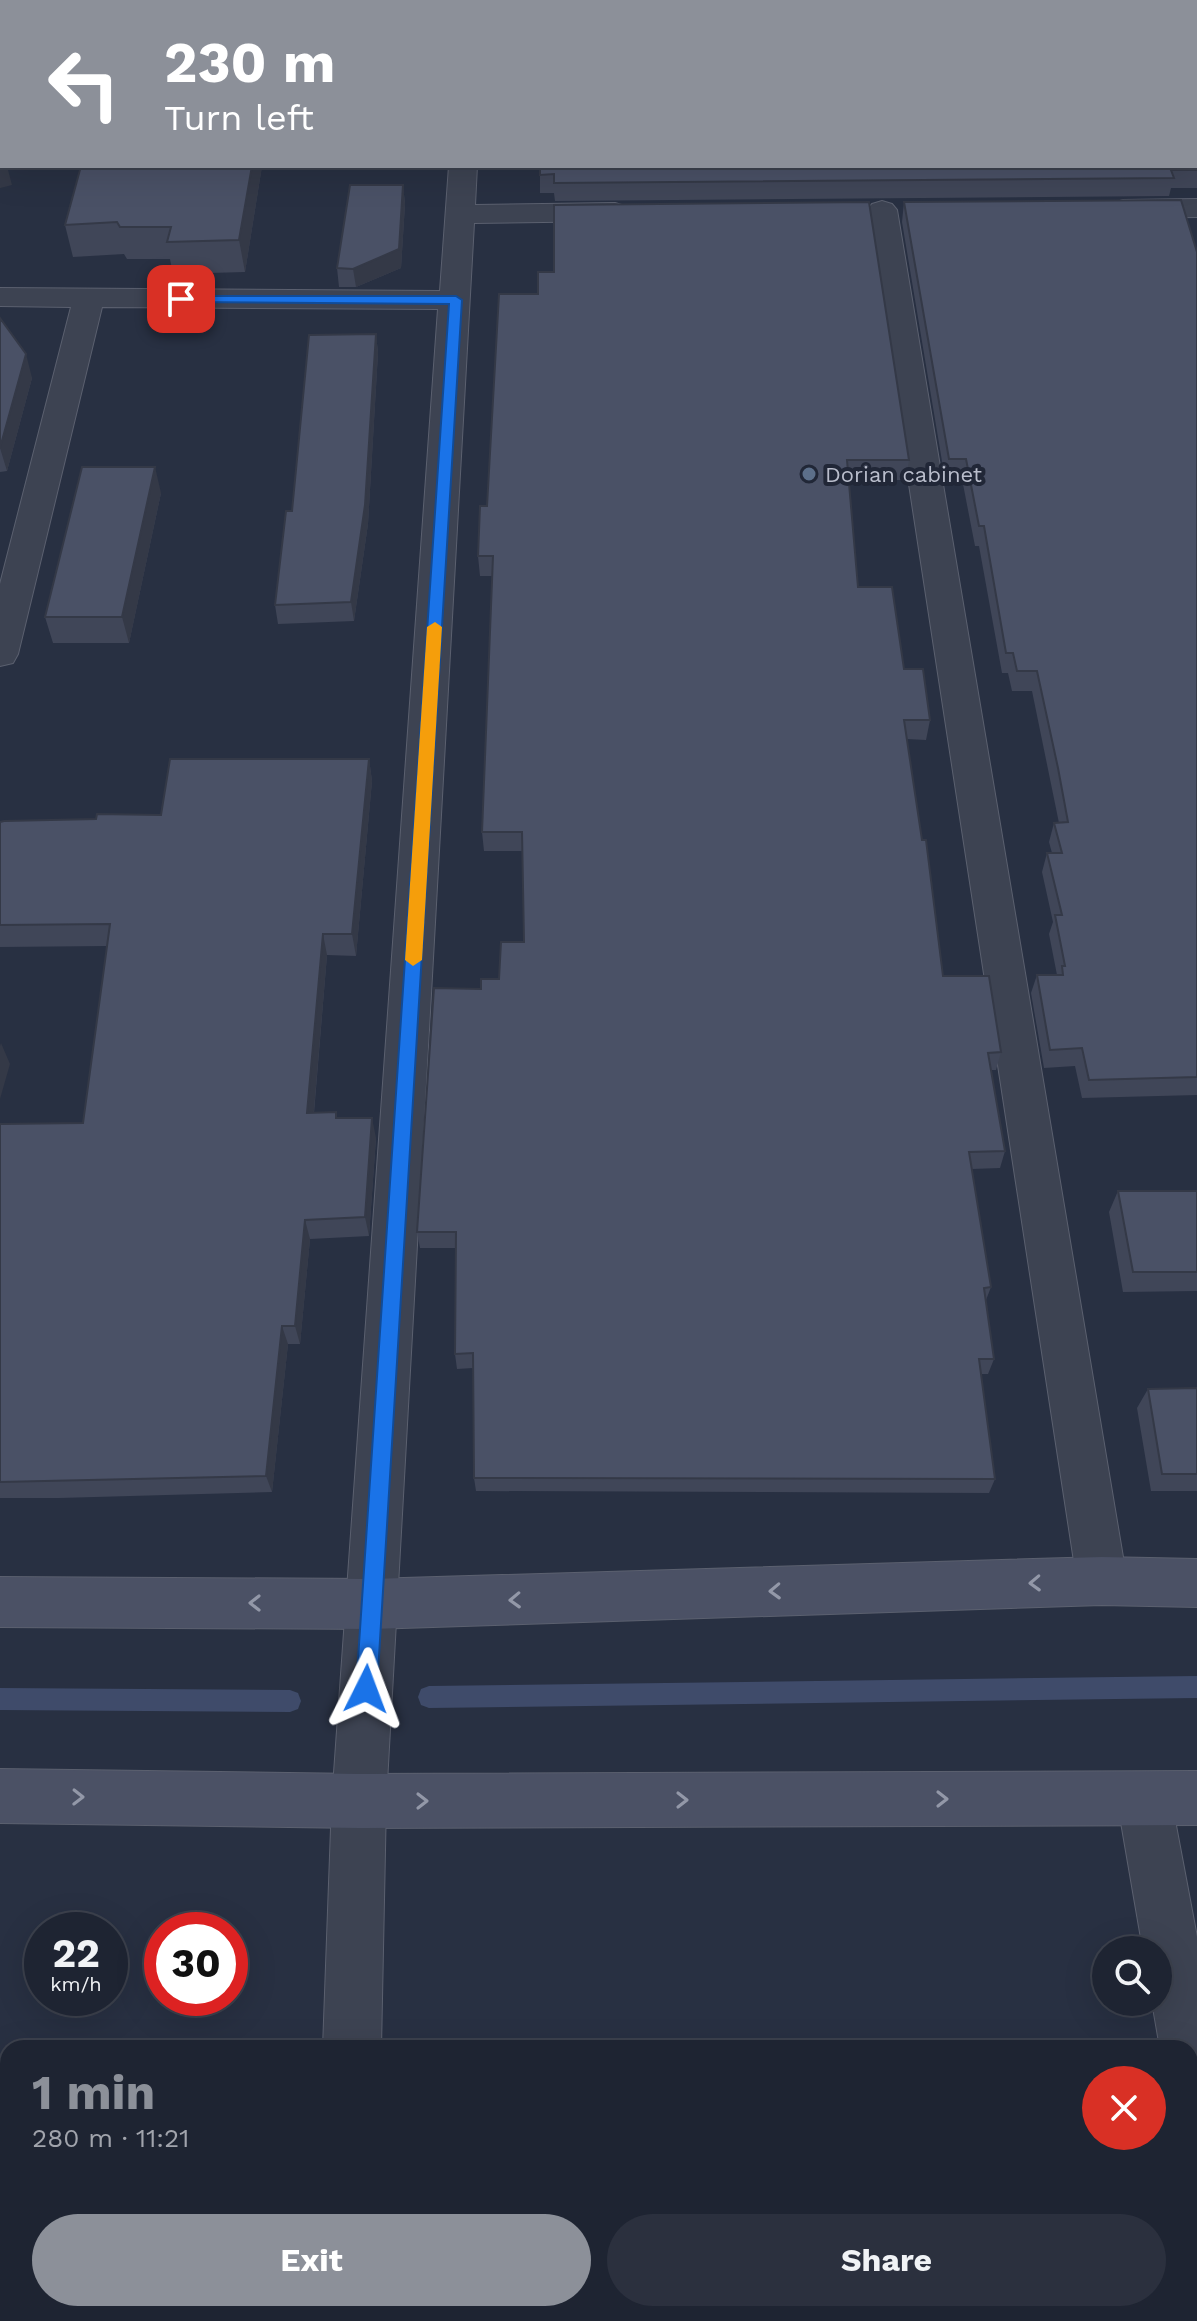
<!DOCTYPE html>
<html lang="en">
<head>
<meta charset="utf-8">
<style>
  body { margin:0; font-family:"Work Sans",sans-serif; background:#2b303e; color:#f1f3f6; height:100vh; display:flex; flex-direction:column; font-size:30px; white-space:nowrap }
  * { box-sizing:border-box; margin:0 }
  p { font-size:26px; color:#a1a4ac }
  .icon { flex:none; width:44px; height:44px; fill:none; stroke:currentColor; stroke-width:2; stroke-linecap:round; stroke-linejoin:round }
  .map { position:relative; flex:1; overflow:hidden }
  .sheet { position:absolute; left:0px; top:2040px; width:1198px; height:282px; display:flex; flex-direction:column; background:#1e2432; border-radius:24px 24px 0 0; box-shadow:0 8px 32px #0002,0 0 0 2px #3c414d }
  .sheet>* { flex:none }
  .hud { position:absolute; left:0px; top:0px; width:1198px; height:168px; box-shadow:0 8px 32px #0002,0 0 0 2px #3c414d; background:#8c9099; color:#fff; overflow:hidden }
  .buttons { position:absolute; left:1092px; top:1936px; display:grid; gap:16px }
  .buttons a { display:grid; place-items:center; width:80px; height:80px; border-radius:50%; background:#1e2432; box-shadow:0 8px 32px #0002,0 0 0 2px #3c414d; font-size:40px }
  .speed { position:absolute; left:24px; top:1912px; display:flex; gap:16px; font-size:40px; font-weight:700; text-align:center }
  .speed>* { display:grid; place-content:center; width:104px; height:104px; border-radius:50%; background:#1e2432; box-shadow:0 8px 32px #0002,0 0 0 2px #3c414d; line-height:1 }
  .speed small { font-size:20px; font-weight:400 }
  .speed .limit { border:12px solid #d22; background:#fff; color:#111 }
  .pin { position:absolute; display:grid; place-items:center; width:68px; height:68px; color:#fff; margin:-34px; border-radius:16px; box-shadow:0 4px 12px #0006 }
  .me { position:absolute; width:88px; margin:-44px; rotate:3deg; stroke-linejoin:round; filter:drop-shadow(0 0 6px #0008) }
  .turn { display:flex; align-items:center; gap:28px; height:168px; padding:0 32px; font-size:36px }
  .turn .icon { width:104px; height:104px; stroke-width:2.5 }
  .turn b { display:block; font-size:56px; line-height:68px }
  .round { display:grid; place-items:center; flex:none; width:84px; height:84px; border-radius:42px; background:#2b303e }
  .head { display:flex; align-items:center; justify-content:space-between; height:136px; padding:0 32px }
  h1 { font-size:48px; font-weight:700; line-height:60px; color:#8c9099 }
  .action { display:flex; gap:16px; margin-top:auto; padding:16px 32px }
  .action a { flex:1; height:92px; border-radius:48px; background:#8c9099; color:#fff; font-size:32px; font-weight:700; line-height:92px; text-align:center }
  .action a+a { background:#2b303e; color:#f1f3f6 }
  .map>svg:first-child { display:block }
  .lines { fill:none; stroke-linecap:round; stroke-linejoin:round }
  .stream { fill:#3f4b6a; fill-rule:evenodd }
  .street-casing { stroke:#5b606f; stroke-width:2 }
  .secondary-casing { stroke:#5b606f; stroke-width:2 }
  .street { fill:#3d4352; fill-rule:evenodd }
  .secondary { fill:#4b5165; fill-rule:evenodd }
  .wall { fill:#404658 }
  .shaded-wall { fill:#343947 }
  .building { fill:#4a5166; stroke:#343947; stroke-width:2 }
  .oneway { stroke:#9398a8 }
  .route { fill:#1a73e8; stroke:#114b97; stroke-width:2 }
  .slow { fill:#f59e0b }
  .service-dot { fill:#5c6f8a; stroke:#212737; stroke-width:3 }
  .labels { text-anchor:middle; stroke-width:8; stroke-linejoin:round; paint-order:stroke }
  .far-poi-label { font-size:22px; fill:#babecc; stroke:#212737; text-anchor:start }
</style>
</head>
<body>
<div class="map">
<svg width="1197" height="2321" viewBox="0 0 1197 2321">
  <rect width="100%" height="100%" fill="#283042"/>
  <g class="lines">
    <!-- stream -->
    <path class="stream" d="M0 9H2V15H0Z
      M1197 1676V1698L429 1708 421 1705 418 1697 421 1689 429 1686Z
      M0 1688 290 1690 298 1693 301 1701 298 1709 290 1712 0 1710Z"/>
    <!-- street casing -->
    <g class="street-casing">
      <path id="street" d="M449 166H477L475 205 615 203 625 206 630 212 625 218 615 221 474 223 386 1801 381 2048H323L332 1801 438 309 102 307 18 654 13 663 0 666V584L71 307 0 306V288L440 291Z
        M1197 199V217L1123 218 1113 215 1108 209 1113 203 1123 200Z
        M882 201 892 204 897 210 1127 1581 1120 1598 1102 1605 1084 1598 1077 1581 867 210 872 204Z
        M1144 1772 1163 1780 1171 1799 1197 1937V2121L1190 2118V2048H1160L1152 2002H1158V1950H1143L1117 1799 1125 1780Z
        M313 2314H375V2321H313Z"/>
    </g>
    <!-- secondary casing -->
    <g class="secondary-casing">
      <path id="secondary" d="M0 17H2V33H0Z
        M1102 1557 1197 1559V1607L1102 1605 371 1629 0 1627V1577L371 1579Z
        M0 1769 359 1774 1197 1771V1825L359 1828 0 1823Z"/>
    </g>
    <!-- street -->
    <use href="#street" class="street"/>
    <!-- secondary -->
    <use href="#secondary" class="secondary"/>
  </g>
  <!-- wall -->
  <path class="wall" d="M1197 0V188H1171L1169 196 555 201 554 193H540V166Z
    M81 166H262L245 272 173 274 170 259H127L124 254 73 257 65 225Z
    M403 185 405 204 401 268 356 287H339L337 268Z
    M904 202 1197 252V1095L1082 1098 1075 1066 1044 1068 1031 993 1037 975H1057L1049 934 1053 922 1042 872 1047 853H1052L1049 842 1054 823H1059L1032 691H1012L1008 673H1002L979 546H975L962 479H945L902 222Z
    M499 294 909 460 906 480H848L858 587 904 669 930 720 926 740 907 739 943 976 1001 1052 996 1070H991L1005 1151 1000 1168 972 1169 991 1287 986 1300 994 1359 988 1374H981L995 1479 989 1493 476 1491 474 1478 473 1368 457 1369 455 1354 456 1248H420L417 1232 481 989 499 979 524 942 522 851H484L482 832 492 576H480L478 556 487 506Z
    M0 318 32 378 7 471 0 472Z
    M376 334 378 353 368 524 354 621 278 624 275 605 292 511Z
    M161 493 129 643H53L45 617Z
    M369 759 372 781 356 956 327 955 314 1113 338 1118 376 1138 369 1236 310 1239 300 1344H288L272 1492 59 1498H0V1124L83 1123 107 946 0 947V822L96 819 161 815Z
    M1118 1191H1197V1291L1123 1292 1109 1212Z
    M1197 1388V1491H1151L1137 1408 1148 1389Z"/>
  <!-- shaded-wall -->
  <path class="shaded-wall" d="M7 166 12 185 0 188V168Z
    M252 166H262L245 272 239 240Z
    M403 185 405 204 401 268 356 287 353 269Z
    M376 334 378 353 368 524 354 621 351 602Z
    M26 354 32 378 7 471 0 448Z
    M155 467 161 493 129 643 122 617Z
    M369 759 372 781 356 956 352 934Z
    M323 934 327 955 312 1133 307 1113Z
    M1 1043 10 1064 0 1099V1046Z
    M372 1118 376 1138 369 1236 365 1217Z
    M305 1220 310 1239 300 1344 295 1326Z
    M282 1326 288 1344 272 1492 266 1476Z"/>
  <!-- building -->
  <path class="building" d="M475 0H1197V170H1171L1174 178 554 183V174L540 175V166H1196V2H474Z
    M0 153 2 157V166H7L0 168Z
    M81 166H252L239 240 167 242 171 227H120L117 222 65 225Z
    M350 185H403L399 249 353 269 337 268Z
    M1181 200 1197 252V1077L1089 1080 1082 1048 1050 1050 1037 975H1063L1062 966H1065L1055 915H1062L1047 853H1062L1054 823 1068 822 1058 768 1037 671H1017L1013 653H1006L984 526H979L966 459H949L904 202Z
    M869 202 909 460H847L858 587H892L904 669H923L930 720H904L922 840H926L943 976H989L1001 1052 988 1053 1005 1151 969 1152 991 1287 984 1288 994 1359H979L995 1479 474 1478 473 1353 455 1354 456 1232H417L434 988 481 989V979H499L501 942H524L522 832H482L493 556H478L480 506H487L499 294H538V272H554V205Z
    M0 318 26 354 0 448Z
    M376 334 365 505 351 602 275 605 286 511H292L309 335Z
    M82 467H155L122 617H45Z
    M170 759H369L352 934H323L307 1113 336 1112V1118H372L365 1217 305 1220 295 1326H282L266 1476 0 1482V1124L83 1123 110 924 0 925V822L4 821 96 819 97 814 161 815Z
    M1118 1191H1197V1272H1133Z
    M1197 1388V1474H1162L1148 1389Z"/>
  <!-- one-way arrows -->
  <defs><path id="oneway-chevron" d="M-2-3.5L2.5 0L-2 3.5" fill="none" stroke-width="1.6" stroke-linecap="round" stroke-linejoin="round" transform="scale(2)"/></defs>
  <g class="oneway">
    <use href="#oneway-chevron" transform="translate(1035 1583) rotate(178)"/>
    <use href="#oneway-chevron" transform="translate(775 1591) rotate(178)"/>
    <use href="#oneway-chevron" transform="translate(515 1600) rotate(178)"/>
    <use href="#oneway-chevron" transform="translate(255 1603) rotate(-180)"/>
    <use href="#oneway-chevron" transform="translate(78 1797) rotate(1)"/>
    <use href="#oneway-chevron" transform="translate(942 1799)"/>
    <use href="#oneway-chevron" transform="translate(682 1800)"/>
    <use href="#oneway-chevron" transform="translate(422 1801)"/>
  </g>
  <!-- route -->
  <path class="route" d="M176 296H456L462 300 377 1689 374 1696 366 1699 359 1696 356 1689 449 304 181 302 174 299Z"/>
  <!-- slow -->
  <path class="slow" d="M435 622 442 627 422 960 413 966 405 960 427 627Z"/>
  <!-- markers -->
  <circle class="service-dot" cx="809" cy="474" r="8"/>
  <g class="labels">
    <!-- far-poi labels -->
    <g class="far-poi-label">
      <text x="825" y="482">Dorian cabinet</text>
    </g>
  </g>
</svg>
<div class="buttons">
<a><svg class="icon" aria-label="search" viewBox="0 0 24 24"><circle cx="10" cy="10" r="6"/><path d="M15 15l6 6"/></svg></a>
</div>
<div class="speed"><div>22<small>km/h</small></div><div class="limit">30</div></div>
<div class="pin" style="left:181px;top:299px;background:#d93025"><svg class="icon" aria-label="arrive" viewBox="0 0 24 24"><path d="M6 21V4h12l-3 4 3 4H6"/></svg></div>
<svg class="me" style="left:366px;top:1689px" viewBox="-20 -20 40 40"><path d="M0-17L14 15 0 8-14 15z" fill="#1a73e8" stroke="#fff" stroke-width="4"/></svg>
<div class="hud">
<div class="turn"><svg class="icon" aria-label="left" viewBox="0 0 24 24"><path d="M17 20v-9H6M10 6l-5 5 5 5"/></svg><div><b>230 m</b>Turn left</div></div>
</div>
<section class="sheet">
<div class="head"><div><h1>1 min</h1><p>280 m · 11:21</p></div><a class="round" style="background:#d93025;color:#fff"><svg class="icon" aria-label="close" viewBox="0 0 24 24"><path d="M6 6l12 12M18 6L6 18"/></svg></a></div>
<div class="action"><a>Exit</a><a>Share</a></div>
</section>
</div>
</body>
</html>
